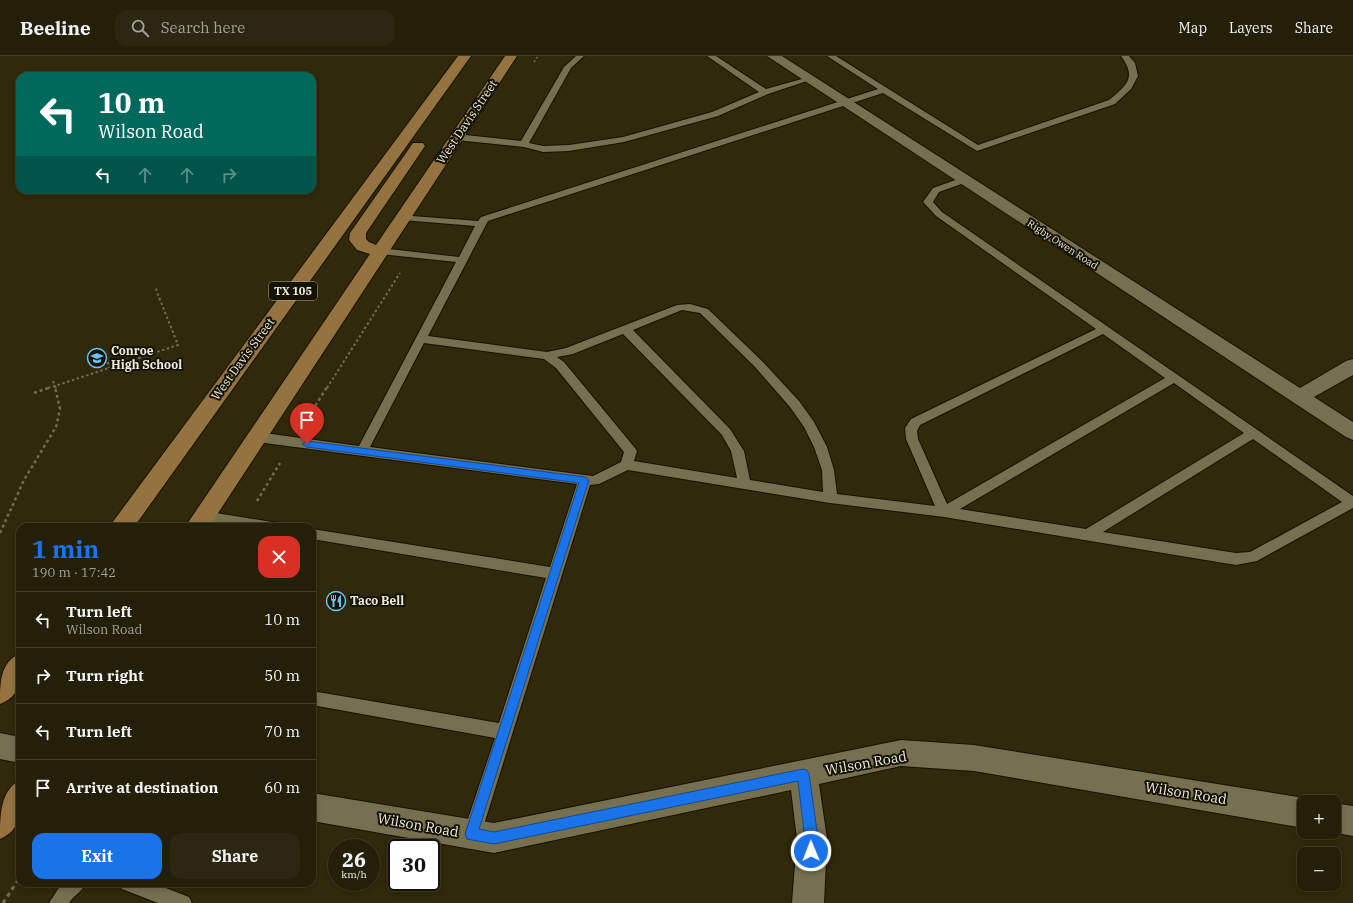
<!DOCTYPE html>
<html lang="en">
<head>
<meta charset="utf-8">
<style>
  body { margin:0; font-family:"IBM Plex Serif",serif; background:#2c2712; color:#f1f3f6; height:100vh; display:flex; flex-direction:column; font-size:15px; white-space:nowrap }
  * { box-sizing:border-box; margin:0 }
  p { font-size:13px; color:#a3a29c }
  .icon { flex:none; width:22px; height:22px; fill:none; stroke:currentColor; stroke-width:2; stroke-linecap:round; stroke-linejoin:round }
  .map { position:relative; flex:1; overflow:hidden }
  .sheet { position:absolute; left:16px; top:467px; width:300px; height:364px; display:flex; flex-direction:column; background:#241f08; border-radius:12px; box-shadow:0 2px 6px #0003,0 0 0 1px #413d29 }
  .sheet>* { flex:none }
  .hud { position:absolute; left:16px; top:16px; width:300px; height:122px; border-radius:12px; box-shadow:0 2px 6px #0003,0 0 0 1px #413d29; background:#00695c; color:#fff; overflow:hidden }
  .buttons { position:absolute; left:1297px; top:739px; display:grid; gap:8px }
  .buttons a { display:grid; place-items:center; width:44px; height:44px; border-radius:8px; background:#241f08; box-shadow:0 2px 6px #0003,0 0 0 1px #413d29; font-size:20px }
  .speed { position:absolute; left:328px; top:783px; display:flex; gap:8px; font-size:20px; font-weight:700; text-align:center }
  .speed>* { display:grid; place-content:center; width:52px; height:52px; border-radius:50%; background:#241f08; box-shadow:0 2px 6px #0003,0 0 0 1px #413d29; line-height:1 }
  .speed small { font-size:10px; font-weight:400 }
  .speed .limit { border:2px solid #111; border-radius:6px; background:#fff; color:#111 }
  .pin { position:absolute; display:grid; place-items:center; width:34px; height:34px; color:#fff; margin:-41px -17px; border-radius:50% 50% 50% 0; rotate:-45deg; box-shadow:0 0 4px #0007 }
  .pin .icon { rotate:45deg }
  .me { position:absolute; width:44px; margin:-22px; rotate:359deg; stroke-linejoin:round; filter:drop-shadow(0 0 3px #0008) }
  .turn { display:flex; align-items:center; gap:14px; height:84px; padding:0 16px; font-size:18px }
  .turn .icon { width:52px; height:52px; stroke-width:2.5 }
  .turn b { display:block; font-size:28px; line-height:34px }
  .lanes { display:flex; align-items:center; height:38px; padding:0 16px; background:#0003; justify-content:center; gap:20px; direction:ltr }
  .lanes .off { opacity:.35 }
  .round { display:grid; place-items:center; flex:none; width:42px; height:42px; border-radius:12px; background:#2c2712 }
  .overview { display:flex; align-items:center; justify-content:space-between; height:68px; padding:0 16px }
  h1 { font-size:24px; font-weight:700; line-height:30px; color:#1a73e8 }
  .cta { display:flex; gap:8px; margin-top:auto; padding:8px 16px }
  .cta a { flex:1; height:46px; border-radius:12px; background:#1a73e8; color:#fff; font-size:16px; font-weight:700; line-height:46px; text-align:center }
  .cta a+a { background:#2c2712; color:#f1f3f6 }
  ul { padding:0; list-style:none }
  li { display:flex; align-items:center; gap:12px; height:56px; padding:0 16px; border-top:1px solid #413d29 }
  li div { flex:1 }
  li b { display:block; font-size:15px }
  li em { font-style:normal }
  header { display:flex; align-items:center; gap:24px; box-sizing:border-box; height:56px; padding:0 20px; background:#241f08; border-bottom:1px solid #413d29 }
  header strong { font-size:19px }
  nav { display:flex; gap:22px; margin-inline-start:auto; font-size:14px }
  .search { width:280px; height:36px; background:#2c2712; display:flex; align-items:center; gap:10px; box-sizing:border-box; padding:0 14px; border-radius:12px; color:#a3a29c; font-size:15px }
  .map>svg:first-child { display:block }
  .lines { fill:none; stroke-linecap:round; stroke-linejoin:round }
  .lane-casing { stroke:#181100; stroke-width:2 }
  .street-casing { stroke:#181100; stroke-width:2 }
  .primary-casing { stroke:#181100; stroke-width:2 }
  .path-far3 { stroke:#716c52; stroke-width:1.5; stroke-dasharray:2 2; stroke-linecap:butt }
  .path-far2 { stroke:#716c52; stroke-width:2; stroke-dasharray:2.5 2.5; stroke-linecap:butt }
  .path-far1 { stroke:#716c52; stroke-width:2.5; stroke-dasharray:3 3; stroke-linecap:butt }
  .path { stroke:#716c52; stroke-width:3; stroke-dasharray:4 4; stroke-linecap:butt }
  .lane { fill:#766f50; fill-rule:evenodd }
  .street { fill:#766f50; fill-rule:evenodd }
  .primary { fill:#947340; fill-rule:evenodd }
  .route { fill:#1a73e8; stroke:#114b97 }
  .labels { text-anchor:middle; stroke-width:4; stroke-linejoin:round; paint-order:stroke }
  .far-street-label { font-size:10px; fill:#eeead9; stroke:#151206 }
  .shield { fill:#151206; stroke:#ada99a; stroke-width:1 }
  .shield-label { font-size:11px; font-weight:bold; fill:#eeead9 }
  .street-label { font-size:12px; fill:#eeead9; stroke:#151206 }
  .poi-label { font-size:12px; font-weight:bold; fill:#eeead9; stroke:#151206; text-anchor:start }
  .near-street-label { font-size:14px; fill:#eeead9; stroke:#151206 }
</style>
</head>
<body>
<header>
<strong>Beeline</strong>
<div class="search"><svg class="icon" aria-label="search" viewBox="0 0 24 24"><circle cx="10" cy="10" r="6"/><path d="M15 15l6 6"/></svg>Search here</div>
<nav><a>Map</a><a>Layers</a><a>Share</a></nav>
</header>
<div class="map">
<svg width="1353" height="847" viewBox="0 0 1353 847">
  <rect width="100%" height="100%" fill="#30290b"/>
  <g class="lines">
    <!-- lane casing -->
    <g class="lane-casing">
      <path id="lane" d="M576 0H584L571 12 529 87 543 90 569 89 623 81 712 56 759 36 707 0H716L766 33 809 21 813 23 768 38 718 60 624 86 569 95 543 96 524 91 456 84 452 81 456 78 521 85 564 11Z
        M827 0H836L978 89 1109 44C1127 29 1137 22 1121 0H1129L1135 7 1138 20 1131 33 1115 48 977 95 883 37 488 165 428 280 547 296 566 292 677 249 690 248 708 253 763 306 799 345 814 366 827 391 834 414 837 438 935 450 906 383 905 372 911 363 1096 273 936 160 923 146 933 132 964 121 969 124 967 126 939 136 933 146 942 156 1353 440V452L1257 505 1236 509 944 461 830 447 628 414 599 428 590 429 481 778 478 784 472 787 466 784 463 778 495 682 312 649V635L499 667 546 522 312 483V473L550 511 577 428 257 386 253 384 251 381 253 378 257 376 359 390 456 206 380 198 375 195 380 192 459 201 475 170 402 164 397 161 399 159 478 165 481 161 878 33ZM682 254 700 257 755 311 790 351 804 371 814 391 822 414 823 436 750 424 744 395 730 373 633 274ZM623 278 722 379 731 395 737 422 634 405 637 395 635 392 564 306 557 301 573 298ZM1103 278 1165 322 947 448 918 383 917 375 920 369ZM424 287 544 303 556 312 624 396 621 406 593 420 370 391ZM1174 327 1244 377 1086 473 960 453ZM1253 383 1342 446 1250 496 1236 497 1103 476Z
        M204 455 272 466 277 467 279 471H239L204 465 199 464 197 460 199 456Z
        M62 827H86C82 836 74 839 69 847H49Z
        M119 827H153L189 841 192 847H158L122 833Z"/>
    </g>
    <!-- street casing -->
    <g class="street-casing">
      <path id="street" d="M767 0H782L1300 332 1346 305 1353 303V319L1314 341 1353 366V384L1346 381Z
        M0 677 20 681V707L0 703Z
        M901 684 974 689 1304 742 1313 746H1304V772L974 715 901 710 819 728 827 783 824 847H792L797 783 791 734 494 797 312 765V737L494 767Z
        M1334 747 1353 750V780L1332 776H1334Z"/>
    </g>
    <!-- primary casing -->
    <g class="primary-casing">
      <path id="primary" d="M458 0H471L134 471H109Z
        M505 0H517L209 471H185L370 198 357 194 349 184 350 177 413 87H423L425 90 366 177V183L369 186 376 189Z
        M20 597C20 619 24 639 0 648 0 626 0 607 20 597Z
        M20 724C20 748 26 772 0 783 0 759 0 735 20 724Z"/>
    </g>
    <!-- path-far3 -->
    <path class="path-far3" d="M534 6 538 0"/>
    <!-- path-far2 -->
    <path class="path-far2" d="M108 306 109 312
      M48 332 55 330 53 325
      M56 332 55 330 178 289 155 231
      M327 332 400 217"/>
    <!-- path-far1 -->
    <path class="path-far1" d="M34 337 51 331
      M306 365 327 331
      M257 445 280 407
      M0 477 24 424 56 371 60 353 55 331"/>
    <!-- path -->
    <path class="path" d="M3 847 20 821"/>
    <!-- lane -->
    <use href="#lane" class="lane"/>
    <!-- street -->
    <use href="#street" class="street"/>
    <!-- primary -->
    <use href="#primary" class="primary"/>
  </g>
  <!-- route -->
  <path class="route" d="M307 385 585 421 589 424 479 773 494 776 803 713 807 714 809 718 818 782 816 800 811 802 807 800 798 725 494 788 467 783 465 778 579 427 307 391 302 388Z"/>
  <!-- icons -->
  <defs>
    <g id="school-ring" transform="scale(1)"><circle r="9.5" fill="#151206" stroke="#67c4f0" stroke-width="1.5"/><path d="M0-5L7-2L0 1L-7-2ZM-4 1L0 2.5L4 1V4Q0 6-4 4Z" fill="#67c4f0"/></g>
    <g id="restaurant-ring" transform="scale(1)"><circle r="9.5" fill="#151206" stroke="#67c4f0" stroke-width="1.5"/><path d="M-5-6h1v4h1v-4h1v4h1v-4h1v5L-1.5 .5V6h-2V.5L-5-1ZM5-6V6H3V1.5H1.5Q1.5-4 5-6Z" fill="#67c4f0"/></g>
  </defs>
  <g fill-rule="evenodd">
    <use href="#school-ring" x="97" y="302"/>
    <use href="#restaurant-ring" x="336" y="545"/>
  </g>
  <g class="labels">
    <!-- far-street labels -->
    <g class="far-street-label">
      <text transform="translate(1063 188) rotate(33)" y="4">Rigby Owen Road</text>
    </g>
    <!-- shield labels -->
    <rect class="shield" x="269" y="226" width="48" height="18" rx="3"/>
    <g class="shield-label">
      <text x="293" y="239">TX 105</text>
    </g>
    <!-- street labels -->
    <g class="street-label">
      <text transform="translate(467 66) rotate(-56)" y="4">West Davis Street</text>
      <text transform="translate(243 303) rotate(-54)" y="4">West Davis Street</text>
    </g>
    <!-- poi labels -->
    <g class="poi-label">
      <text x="111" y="299">Conroe<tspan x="111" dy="14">High School</tspan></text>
      <text x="350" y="549">Taco Bell</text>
    </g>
    <!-- near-street labels -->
    <g class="near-street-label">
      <text transform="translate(866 707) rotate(-10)" y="5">Wilson Road</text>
      <text transform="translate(1186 737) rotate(9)" y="5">Wilson Road</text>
      <text transform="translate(418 769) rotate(10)" y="5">Wilson Road</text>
    </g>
  </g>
</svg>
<div class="buttons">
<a>+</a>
<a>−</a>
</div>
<div class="speed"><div>26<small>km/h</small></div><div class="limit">30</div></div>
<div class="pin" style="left:307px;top:388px;background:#d93025"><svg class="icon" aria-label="arrive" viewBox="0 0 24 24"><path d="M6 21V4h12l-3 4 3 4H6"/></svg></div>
<svg class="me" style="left:811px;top:795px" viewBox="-20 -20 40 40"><circle r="17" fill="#1a73e8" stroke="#fff" stroke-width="3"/><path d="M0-11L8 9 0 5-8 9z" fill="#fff"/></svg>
<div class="hud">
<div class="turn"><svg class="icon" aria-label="left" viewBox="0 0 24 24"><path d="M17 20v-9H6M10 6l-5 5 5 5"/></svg><div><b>10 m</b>Wilson Road</div></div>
<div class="lanes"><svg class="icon" aria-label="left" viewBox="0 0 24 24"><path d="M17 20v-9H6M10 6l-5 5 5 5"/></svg><svg class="icon off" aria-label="ahead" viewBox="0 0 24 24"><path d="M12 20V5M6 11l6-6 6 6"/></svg><svg class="icon off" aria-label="ahead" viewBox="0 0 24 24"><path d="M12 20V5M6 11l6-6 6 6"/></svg><svg class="icon off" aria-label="right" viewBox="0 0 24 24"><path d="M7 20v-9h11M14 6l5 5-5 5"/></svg></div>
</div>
<section class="sheet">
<div class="overview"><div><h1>1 min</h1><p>190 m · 17:42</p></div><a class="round" style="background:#d93025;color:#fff"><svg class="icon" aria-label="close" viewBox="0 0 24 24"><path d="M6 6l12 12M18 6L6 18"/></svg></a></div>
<ul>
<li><svg class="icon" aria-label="left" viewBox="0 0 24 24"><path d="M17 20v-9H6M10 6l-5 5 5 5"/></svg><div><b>Turn left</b><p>Wilson Road</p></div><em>10 m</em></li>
<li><svg class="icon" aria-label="right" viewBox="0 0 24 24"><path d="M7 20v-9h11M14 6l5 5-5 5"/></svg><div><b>Turn right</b></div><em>50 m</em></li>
<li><svg class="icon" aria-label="left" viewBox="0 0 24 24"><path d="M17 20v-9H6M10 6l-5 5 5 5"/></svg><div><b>Turn left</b></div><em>70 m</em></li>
<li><svg class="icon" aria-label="arrive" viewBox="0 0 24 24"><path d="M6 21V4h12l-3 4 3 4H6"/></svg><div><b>Arrive at destination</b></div><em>60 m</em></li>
</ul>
<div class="cta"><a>Exit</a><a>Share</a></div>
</section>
</div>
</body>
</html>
